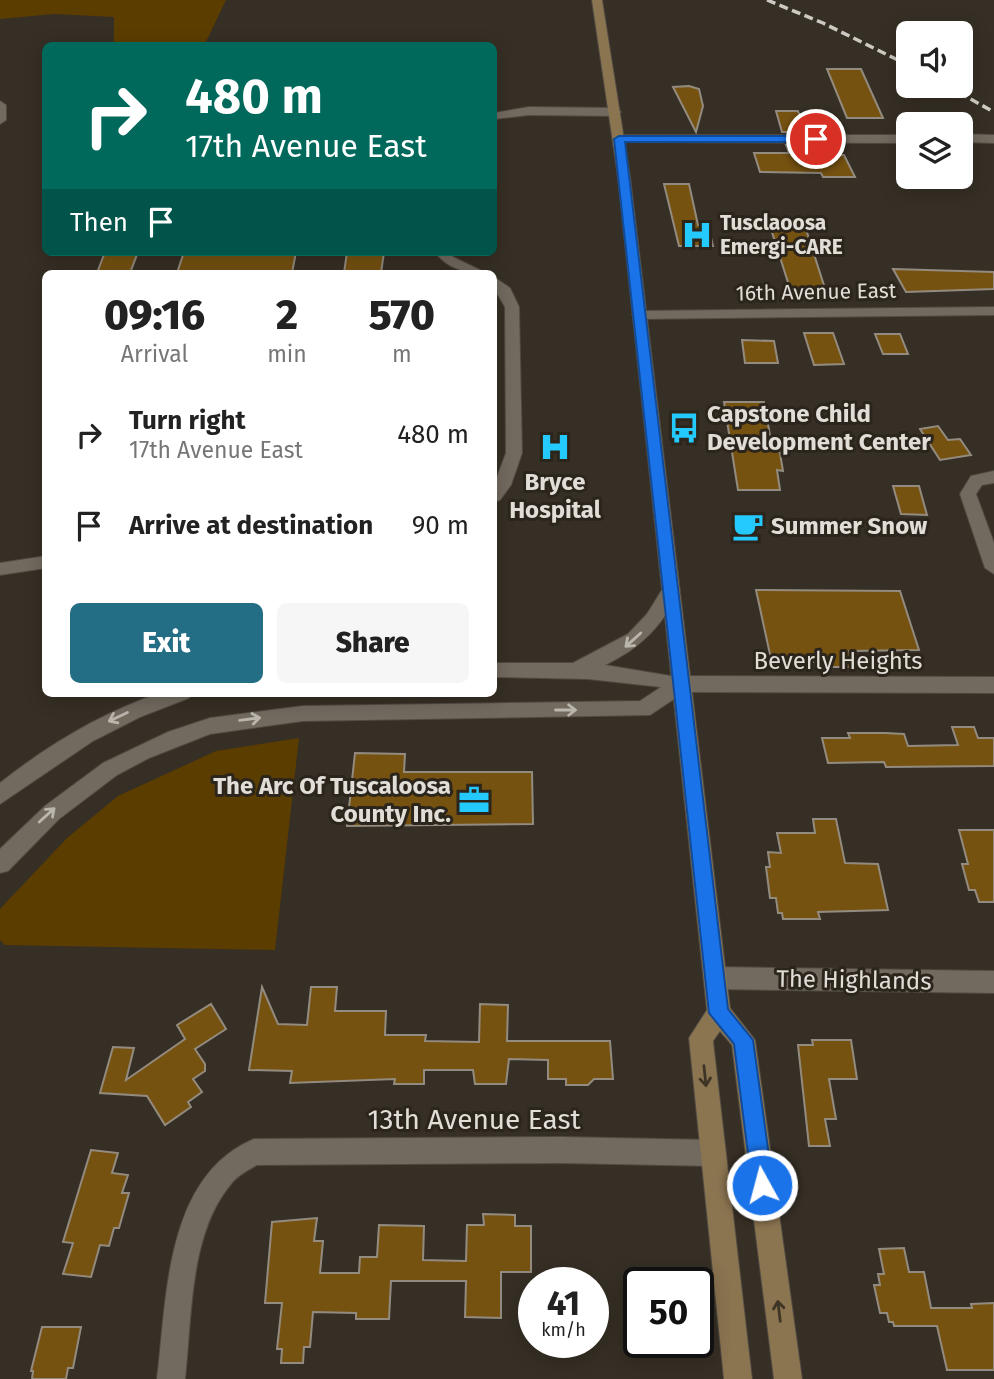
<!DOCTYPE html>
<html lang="en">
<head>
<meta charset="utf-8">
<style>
  body { margin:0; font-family:"Fira Sans",sans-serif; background:#f6f6f6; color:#222; height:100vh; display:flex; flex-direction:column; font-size:26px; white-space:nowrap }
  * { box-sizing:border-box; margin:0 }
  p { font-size:23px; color:#767676 }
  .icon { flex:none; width:38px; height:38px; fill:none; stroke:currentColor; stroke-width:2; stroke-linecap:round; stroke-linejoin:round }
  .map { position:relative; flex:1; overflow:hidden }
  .panel { position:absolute; left:42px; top:270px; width:455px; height:427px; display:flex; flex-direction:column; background:#fff; border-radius:10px; box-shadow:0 4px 18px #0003 }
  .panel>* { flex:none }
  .top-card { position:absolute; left:42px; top:42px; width:455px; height:214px; border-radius:10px; box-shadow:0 4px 18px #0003; background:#00695c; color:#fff; overflow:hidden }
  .buttons { position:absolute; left:896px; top:21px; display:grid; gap:14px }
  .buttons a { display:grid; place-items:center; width:77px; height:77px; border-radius:10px; background:#fff; box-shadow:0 4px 18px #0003; font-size:35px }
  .speed { position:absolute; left:518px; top:1267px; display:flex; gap:14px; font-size:35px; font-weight:700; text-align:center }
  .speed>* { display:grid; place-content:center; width:91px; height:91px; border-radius:50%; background:#fff; box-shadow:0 4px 18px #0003; line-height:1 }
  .speed small { font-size:18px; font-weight:400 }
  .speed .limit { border:4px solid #111; border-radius:10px; background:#fff; color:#111 }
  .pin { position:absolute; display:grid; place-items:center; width:60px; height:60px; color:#fff; margin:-30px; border:4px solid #fff; border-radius:50%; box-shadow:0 2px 7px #0007 }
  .me { position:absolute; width:77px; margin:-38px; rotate:353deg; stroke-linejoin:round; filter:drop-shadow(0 0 5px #0008) }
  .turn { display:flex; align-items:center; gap:24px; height:147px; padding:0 28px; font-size:32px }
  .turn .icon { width:91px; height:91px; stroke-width:2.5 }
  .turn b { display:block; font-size:49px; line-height:60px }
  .then { display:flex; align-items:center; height:66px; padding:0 28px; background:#0003; gap:14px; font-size:26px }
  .eta { display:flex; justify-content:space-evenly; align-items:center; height:119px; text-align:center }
  .eta b { font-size:42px; font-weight:800; line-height:49px }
  .button { display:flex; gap:14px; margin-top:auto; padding:14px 28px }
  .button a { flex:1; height:80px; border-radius:10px; background:#236d85; color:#fff; font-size:28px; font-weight:800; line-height:80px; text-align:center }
  .button a+a { background:#f6f6f6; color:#222 }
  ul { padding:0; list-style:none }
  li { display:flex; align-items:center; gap:21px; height:91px; padding:0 28px }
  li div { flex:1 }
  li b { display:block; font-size:26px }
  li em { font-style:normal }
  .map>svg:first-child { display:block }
  .green { fill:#5c3d00 }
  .building { fill:#765211; stroke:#938b7f; stroke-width:2 }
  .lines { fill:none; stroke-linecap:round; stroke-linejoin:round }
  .minor-casing { stroke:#504a42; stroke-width:2 }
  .tertiary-casing { stroke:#504a42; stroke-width:2 }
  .secondary-casing { stroke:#504a42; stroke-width:2 }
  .minor { fill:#726a5f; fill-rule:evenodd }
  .tertiary { fill:#726a5f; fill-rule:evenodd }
  .secondary { fill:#8b7450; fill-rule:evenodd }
  .rail { stroke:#cecac3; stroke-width:3.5; stroke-dasharray:9 4.5; stroke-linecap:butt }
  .oneway { stroke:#bab5ad }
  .oneway2 { stroke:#3f3526 }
  .route { fill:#1a73e8; stroke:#114b97; stroke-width:2 }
  .labels { text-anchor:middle; stroke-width:6; stroke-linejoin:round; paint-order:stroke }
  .far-poi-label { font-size:21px; font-weight:bold; fill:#e1ddd7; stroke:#2c251c; text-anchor:start }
  .far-street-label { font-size:21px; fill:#e1ddd7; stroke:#2c251c }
  .poi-label { font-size:24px; font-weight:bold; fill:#e1ddd7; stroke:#2c251c; text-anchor:start }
  .street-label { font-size:24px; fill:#e1ddd7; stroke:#2c251c }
  .near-street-label { font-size:28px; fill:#e1ddd7; stroke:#2c251c }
</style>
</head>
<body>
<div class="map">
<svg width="994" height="1379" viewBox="0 0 994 1379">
  <rect width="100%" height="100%" fill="#362f25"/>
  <!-- green -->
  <path class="green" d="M0 0H226L204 46 114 45V17L54 14 0 19Z
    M299 738 275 950 5 945 0 940V909L67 838 118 796 216 751Z"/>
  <!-- building -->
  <path class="building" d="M827 69H861L883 118H847Z
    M689 86 699 89 703 106 696 132 673 87Z
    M776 111H798L806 132H782Z
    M786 145H810L813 155H844L855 177H823L821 173 760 172 754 153H789Z
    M664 184H689L698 225H708L713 246H679Z
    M770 226H805L828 298H793Z
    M105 252H138L130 273H97Z
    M184 252 267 254 296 252 292 273H177Z
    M347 252H384L381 273H344Z
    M893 269 994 272V289L906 292Z
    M804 333H833L844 364 814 365Z
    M875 334H900L908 354H883Z
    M742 340 774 341 778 363H745Z
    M724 402H764L771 441H778L783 471 777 470 780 490H738Z
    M938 426 948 440 960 439 971 455 940 460 920 429Z
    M893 486H919L927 515 901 514Z
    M756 590 900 591 919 650 849 651 852 667H816L815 662 771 659Z
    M952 727H974L978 738H994V766L886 767 884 762 828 763 822 738H850L848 733H885L904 734 908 746 958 745Z
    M355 753 405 754 404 772H532L533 824 347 826Z
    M813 819H836L845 863 878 864 888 910 818 912 820 919H783L782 913H778L776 898H770L766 867H770L768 852 781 853 777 833H815Z
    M959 830H994V902H979L975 890H969L962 864H968Z
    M262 987 278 1024 307 1025 311 987H337L335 1011H386L385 1035H426L425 1041 479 1042 480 1004 508 1005 507 1041H610L613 1079H594L588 1085H566V1079H548V1060L509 1059 506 1084H475L473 1070H424V1084H394L395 1079 290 1083 292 1071 249 1070Z
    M211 1004 226 1029 195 1049 205 1064V1071L193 1079 202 1092 188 1102 191 1107 165 1125 147 1096 100 1093 113 1047 134 1048 126 1080 185 1039 177 1025Z
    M812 1040H851L857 1079H829L836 1119H825L830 1146H809L798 1045H813Z
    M91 1150 118 1153 112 1173 128 1175 122 1193H129L119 1228H114L109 1246 100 1245 91 1277 63 1274 73 1243 63 1242Z
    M483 1214 515 1215V1226H531V1272H501V1318L465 1317 466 1281H391L389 1319H356V1313L313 1312 310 1347H304L303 1363H281L282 1349H277L282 1303H265L272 1222 317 1218 314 1241H323L320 1273H359L360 1257H377L379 1225 424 1226 423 1260 466 1261 467 1225H484Z
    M904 1248 909 1272H924L931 1308H972L971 1304 994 1303V1370H947L937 1326H894L893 1322H889L887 1313H880L874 1285H880L878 1274H884L879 1249Z
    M42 1327H81L73 1368H68L66 1379H32L33 1371H31Z"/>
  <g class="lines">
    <!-- minor casing -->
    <g class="minor-casing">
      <path id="minor" d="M0 101 6 105V120L0 124Z
        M529 107 615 108 621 112 615 116 529 115 494 119V113Z
        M961 134 994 135V143L961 142Z
        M619 135H908V143L615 142V136Z
        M435 252H449L453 257 486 273C465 273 448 269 435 252Z
        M494 277 510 288 519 307 522 453 511 485 500 500 494 502V485L506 453 505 307 494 288Z
        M994 307V315L639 319 632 315 639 311Z
        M994 471V483L982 485 976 494 994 543V574L985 568 960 494 971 476Z
        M46 556V568L0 575V563Z
        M682 676 994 677V693L682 692 675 689 672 684 675 679Z
        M715 967 994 971V993L715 989 707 986 704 978 707 970Z
        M561 1137 713 1140 722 1144 726 1153 722 1162 713 1166 561 1163 257 1165C248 1170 238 1175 231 1184 189 1234 192 1317 185 1379H157C167 1298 165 1176 254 1139Z"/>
    </g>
    <!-- tertiary casing -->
    <g class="tertiary-casing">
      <path id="tertiary" d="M671 583 680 590C662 626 641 648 605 665L689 679 692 684 689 689 650 715 303 721 210 734 149 758 117 775 59 819 8 871 0 873V849L45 806 103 763 168 732 210 718 303 706 640 701 661 687 588 679 494 677V663H573L628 634 647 614 665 585Z
        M160 693H192L189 698 140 717 93 741 0 804V783C48 745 101 713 160 693Z"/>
    </g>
    <!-- secondary casing -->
    <g class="secondary-casing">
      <path id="secondary" d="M592 0H602L630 177 730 1008 755 1040 802 1379H774L732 1045 720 1031 713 1041 752 1379H724L689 1038 707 1010 618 177Z"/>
    </g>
    <!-- minor -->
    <use href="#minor" class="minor"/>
    <!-- tertiary -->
    <use href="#tertiary" class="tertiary"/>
    <!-- secondary -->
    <use href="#secondary" class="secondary"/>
    <!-- rail -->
    <path class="rail" d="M767 0 823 23 908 65
      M947 86 994 112"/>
  </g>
  <!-- one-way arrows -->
  <defs><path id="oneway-shaft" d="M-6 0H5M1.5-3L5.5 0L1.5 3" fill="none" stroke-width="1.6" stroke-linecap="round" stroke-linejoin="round" transform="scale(1.75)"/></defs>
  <g class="oneway">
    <use href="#oneway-shaft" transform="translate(633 640) rotate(138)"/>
    <use href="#oneway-shaft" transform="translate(566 710)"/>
    <use href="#oneway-shaft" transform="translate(118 717) rotate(155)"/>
    <use href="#oneway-shaft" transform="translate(250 719) rotate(-7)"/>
    <use href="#oneway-shaft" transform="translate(47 815) rotate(-42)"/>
  </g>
  <g class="oneway2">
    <use href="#oneway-shaft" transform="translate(705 1076) rotate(84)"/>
    <use href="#oneway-shaft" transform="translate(779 1311) rotate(-97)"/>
  </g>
  <!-- route -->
  <path class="route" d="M619 136H816L821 139 816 142H625L728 1009 753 1040 773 1185 770 1192 762 1196 755 1192 752 1185 734 1044 709 1013 614 139Z"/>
  <!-- icons -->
  <defs>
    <g id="hospital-bare" transform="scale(2.415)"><path d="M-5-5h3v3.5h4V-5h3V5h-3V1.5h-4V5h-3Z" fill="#24c9fe" stroke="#2c251c" stroke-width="2.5" paint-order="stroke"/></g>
    <g id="bus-bare" transform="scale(2.415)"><path d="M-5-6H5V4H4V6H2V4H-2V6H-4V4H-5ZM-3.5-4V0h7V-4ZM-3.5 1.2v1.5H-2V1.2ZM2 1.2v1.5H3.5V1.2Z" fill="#24c9fe" stroke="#2c251c" stroke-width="2.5" paint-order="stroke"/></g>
    <g id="cafe-bare" transform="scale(2.415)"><path d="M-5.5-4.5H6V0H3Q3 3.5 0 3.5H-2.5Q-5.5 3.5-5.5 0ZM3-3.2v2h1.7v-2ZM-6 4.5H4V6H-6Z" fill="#24c9fe" stroke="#2c251c" stroke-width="2.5" paint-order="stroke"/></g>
    <g id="office-bare" transform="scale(2.415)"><path d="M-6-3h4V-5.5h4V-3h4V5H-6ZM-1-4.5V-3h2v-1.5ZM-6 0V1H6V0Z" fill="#24c9fe" stroke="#2c251c" stroke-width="2.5" paint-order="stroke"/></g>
  </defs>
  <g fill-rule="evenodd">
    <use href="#hospital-bare" x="697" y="235"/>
    <use href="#bus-bare" x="684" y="428"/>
    <use href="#hospital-bare" x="555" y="447"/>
    <use href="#cafe-bare" x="748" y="526"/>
    <use href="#office-bare" x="474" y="800"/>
  </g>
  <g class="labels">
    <!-- far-poi labels -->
    <g class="far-poi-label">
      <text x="720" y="230">Tusclaoosa<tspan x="720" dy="24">Emergi-CARE</tspan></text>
    </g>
    <!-- far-street labels -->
    <g class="far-street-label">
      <text transform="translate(816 292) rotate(-1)" y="7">16th Avenue East</text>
    </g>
    <!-- poi labels -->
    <g class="poi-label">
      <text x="707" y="422">Capstone Child<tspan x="707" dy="28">Development Center</tspan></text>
      <text x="555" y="490" text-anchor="middle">Bryce<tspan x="555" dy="28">Hospital</tspan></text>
      <text x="771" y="534">Summer Snow</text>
      <text x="451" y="794" text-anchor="end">The Arc Of Tuscaloosa<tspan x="451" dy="28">County Inc.</tspan></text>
    </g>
    <!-- street labels -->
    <g class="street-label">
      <text x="838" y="669">Beverly Heights</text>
      <text transform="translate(854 980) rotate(1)" y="8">The Highlands</text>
    </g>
    <!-- near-street labels -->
    <g class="near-street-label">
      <text x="474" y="1129">13th Avenue East</text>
    </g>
  </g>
</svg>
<div class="buttons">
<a><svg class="icon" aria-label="sound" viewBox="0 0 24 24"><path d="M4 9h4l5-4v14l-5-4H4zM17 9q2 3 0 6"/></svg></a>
<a><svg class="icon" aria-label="layers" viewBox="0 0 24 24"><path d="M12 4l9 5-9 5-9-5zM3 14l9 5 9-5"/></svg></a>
</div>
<div class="speed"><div>41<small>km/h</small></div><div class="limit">50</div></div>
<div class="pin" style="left:816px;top:139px;background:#d93025"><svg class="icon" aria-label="arrive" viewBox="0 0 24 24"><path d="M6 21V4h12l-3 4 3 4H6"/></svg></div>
<svg class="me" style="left:762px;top:1185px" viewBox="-20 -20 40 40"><circle r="17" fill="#1a73e8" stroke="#fff" stroke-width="3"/><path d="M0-11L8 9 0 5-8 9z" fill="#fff"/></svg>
<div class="top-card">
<div class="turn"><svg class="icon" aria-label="right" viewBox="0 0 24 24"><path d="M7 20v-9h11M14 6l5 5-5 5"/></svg><div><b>480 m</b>17th Avenue East</div></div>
<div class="then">Then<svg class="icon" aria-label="arrive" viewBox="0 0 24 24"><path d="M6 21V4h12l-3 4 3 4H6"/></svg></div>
</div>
<section class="panel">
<div class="eta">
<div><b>09:16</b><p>Arrival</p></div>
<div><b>2</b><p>min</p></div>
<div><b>570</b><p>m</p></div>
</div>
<ul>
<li><svg class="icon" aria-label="right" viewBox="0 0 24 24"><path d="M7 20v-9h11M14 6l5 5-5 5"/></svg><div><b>Turn right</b><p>17th Avenue East</p></div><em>480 m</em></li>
<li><svg class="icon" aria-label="arrive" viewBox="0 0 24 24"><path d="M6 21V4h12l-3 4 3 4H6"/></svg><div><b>Arrive at destination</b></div><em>90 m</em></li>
</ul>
<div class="button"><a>Exit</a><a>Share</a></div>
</section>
</div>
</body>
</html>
